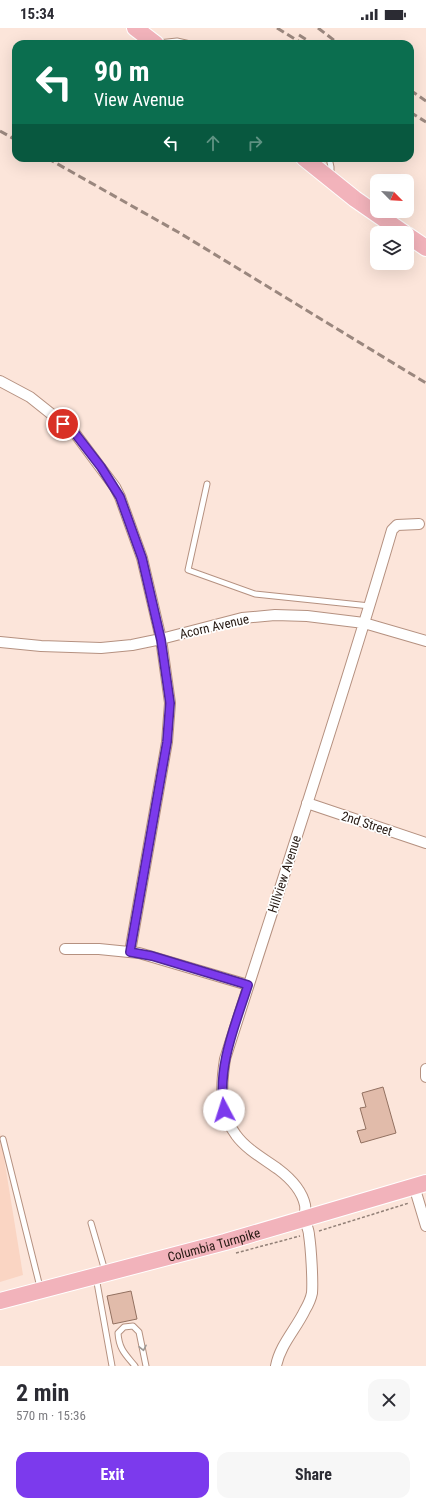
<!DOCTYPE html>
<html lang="en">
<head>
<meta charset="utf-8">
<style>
  body { margin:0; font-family:"Roboto Condensed",sans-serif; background:#f7f7f7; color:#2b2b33; height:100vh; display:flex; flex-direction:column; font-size:15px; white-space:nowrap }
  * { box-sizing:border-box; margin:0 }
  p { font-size:13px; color:#7c7c81 }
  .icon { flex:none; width:22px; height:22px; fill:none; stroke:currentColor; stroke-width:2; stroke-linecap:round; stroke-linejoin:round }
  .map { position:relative; height:1338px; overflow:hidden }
  .drawer { display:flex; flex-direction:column; background:#fff; flex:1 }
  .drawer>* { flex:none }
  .hud { position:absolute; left:12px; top:12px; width:402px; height:122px; border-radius:12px; box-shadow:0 4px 16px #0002; background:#0b6e4f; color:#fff; overflow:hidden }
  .needle { width:26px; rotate:114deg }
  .tools { position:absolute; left:370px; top:146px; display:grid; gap:8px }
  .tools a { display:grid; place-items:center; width:44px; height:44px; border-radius:8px; background:#fff; box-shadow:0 4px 16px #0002; font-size:20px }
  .pin { position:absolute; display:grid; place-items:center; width:34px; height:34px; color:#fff; margin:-17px; border:2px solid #fff; border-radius:50%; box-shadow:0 1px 4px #0007 }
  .me { position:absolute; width:44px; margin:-22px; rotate:355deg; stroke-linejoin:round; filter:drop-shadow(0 0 3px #0008) }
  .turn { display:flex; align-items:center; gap:14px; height:84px; padding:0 16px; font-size:18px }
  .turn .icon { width:52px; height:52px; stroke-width:2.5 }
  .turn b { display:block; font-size:28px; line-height:34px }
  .lanes { display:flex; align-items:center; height:38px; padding:0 16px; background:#0003; justify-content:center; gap:20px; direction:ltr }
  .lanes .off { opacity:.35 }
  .round { display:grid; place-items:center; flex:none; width:42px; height:42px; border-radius:12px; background:#f7f7f7 }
  .head { display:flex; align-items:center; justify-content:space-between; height:68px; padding:0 16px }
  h1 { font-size:24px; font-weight:700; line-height:30px }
  .primary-button { display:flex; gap:8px; margin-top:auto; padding:8px 16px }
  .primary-button a { flex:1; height:46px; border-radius:12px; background:#7c3aed; color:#fff; font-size:16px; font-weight:700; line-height:46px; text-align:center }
  .primary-button a+a { background:#f7f7f7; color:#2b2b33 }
  .status { display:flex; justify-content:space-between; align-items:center; height:28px; padding:0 20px; background:#fff; direction:ltr }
  .status svg { height:11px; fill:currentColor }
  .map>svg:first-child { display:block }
  .built { fill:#fad5c3 }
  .building { fill:#e1bbaa; stroke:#927060 }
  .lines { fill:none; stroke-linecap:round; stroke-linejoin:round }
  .service-casing { stroke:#b59180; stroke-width:7 }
  .minor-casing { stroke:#b59180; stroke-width:12 }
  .primary-casing { stroke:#fff; stroke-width:18 }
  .path { stroke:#928077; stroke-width:1.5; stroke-dasharray:3 2; stroke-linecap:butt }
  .service { stroke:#fff; stroke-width:5 }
  .minor { stroke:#fff; stroke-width:10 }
  .primary { stroke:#f2b3bb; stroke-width:16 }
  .rail { stroke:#9a877e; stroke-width:3; stroke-dasharray:8 4; stroke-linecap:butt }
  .oneway { stroke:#9d9894 }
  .route-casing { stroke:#51269a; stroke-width:10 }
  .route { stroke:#7c3aed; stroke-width:7 }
  .labels { text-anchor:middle; stroke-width:3.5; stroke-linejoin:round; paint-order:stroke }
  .street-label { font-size:13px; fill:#261912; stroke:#fff }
</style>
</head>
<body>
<div class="status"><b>15:34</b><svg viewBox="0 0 49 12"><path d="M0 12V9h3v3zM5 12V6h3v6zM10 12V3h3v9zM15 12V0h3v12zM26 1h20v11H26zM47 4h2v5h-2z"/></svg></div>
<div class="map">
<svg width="426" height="1338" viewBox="0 0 426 1338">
  <rect width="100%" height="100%" fill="#fce5da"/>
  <!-- built -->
  <path class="built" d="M0 1105 23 1247 0 1254Z"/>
  <!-- building -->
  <path class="building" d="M383 1059 396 1105 361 1115 357 1103 366 1101 360 1080 366 1079 362 1065Z
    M131 1263 137 1291 113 1296 107 1268Z"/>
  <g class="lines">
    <!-- service casing -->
    <g class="service-casing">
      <path id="service" d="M158 15 177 13 190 16
        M329 130 331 139V147
        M207 456 188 542 255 566 370 578
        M3 1111 40 1259
        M91 1195 105 1243
        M96 1249 112 1338
        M135 1338C125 1326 119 1321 118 1305L124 1299 133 1298 139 1304 146 1338"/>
    </g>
    <!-- minor casing -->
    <g class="minor-casing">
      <path id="minor" d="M0 353 30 369 74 404 115 459 120 469 142 530 161 611 170 675 167 714 130 924
        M0 614 41 618 101 620 132 617 161 611 242 590 275 587 307 588 364 595 426 613
        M307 775 426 815
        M65 921H99L139 925 248 957
        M426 1041V1049
        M414 1158 426 1198
        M276 1338C280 1317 296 1301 305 1282 308 1277 311 1270 312 1265 313 1252 311 1220 309 1207 309 1202 306 1197 305 1192 304 1187 306 1182 305 1177 302 1163 290 1150 278 1141 264 1131 246 1121 236 1107 219 1085 221 1057 225 1031 281 855 340 680 392 502L397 497 419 496"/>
    </g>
    <!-- primary casing -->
    <g class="primary-casing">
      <g id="primary">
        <path d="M135 0 156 16"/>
        <path d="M304 130 355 171 404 205"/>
        <path d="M407 207 426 220"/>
        <path id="s1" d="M0 1273 225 1214 426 1155"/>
      </g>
    </g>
    <!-- path -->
    <path class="path" d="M319 1203 409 1175
      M236 1225 300 1208"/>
    <!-- service -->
    <use href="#service" class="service"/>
    <!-- minor -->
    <use href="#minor" class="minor"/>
    <!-- primary -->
    <use href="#primary" class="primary"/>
    <!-- rail -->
    <path class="rail" d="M277 0 303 16
      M318 0 339 16
      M299 7 313 16
      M410 62 426 73
      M410 84 426 94
      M0 103 16 112
      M47 130 178 204 426 355"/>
  </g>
  <!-- one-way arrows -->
  <defs><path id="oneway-chevron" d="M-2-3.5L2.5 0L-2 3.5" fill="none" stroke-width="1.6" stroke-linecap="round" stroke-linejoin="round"/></defs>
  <use class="oneway" href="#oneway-chevron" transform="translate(143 1320) rotate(78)"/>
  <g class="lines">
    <!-- route casing -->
    <g class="route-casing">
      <path id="route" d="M63 396 74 404 101 439 120 469 142 530 161 612 170 675 167 714 130 924 152 928 248 957C235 998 217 1038 224 1082"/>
    </g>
    <!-- route -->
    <use href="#route" class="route"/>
  </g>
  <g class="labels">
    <!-- street labels -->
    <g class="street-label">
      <text transform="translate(214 598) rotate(-13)" y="5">Acorn Avenue</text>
      <text transform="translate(367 795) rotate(18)" y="5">2nd Street</text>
      <text transform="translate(284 846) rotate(-72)" y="5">Hillview Avenue</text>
      <text dy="5" stroke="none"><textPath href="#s1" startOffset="221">Columbia Turnpike</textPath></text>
    </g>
  </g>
</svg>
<div class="tools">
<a><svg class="needle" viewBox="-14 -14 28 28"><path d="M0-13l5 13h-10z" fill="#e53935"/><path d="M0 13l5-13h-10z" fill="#7c7c81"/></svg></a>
<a><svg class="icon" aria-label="layers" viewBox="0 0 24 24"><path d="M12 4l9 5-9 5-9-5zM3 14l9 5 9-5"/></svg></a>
</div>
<div class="pin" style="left:63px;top:396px;background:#d93025"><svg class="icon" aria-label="arrive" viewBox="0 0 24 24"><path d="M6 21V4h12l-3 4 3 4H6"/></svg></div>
<svg class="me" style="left:224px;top:1082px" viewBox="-20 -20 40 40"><circle r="19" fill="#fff"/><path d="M0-13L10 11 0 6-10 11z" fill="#7c3aed"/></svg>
<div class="hud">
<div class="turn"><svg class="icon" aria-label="left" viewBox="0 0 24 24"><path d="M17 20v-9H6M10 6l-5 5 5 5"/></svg><div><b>90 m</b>View Avenue</div></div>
<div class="lanes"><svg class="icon" aria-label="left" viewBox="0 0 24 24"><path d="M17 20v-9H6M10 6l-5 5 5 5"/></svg><svg class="icon off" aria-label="ahead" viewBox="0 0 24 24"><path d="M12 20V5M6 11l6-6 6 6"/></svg><svg class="icon off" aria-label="right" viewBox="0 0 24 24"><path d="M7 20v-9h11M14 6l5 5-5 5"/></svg></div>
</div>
</div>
<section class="drawer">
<div class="head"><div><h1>2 min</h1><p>570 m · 15:36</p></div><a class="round"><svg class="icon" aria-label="close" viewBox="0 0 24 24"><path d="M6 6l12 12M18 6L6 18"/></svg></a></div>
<div class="primary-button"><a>Exit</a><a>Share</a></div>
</section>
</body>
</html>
